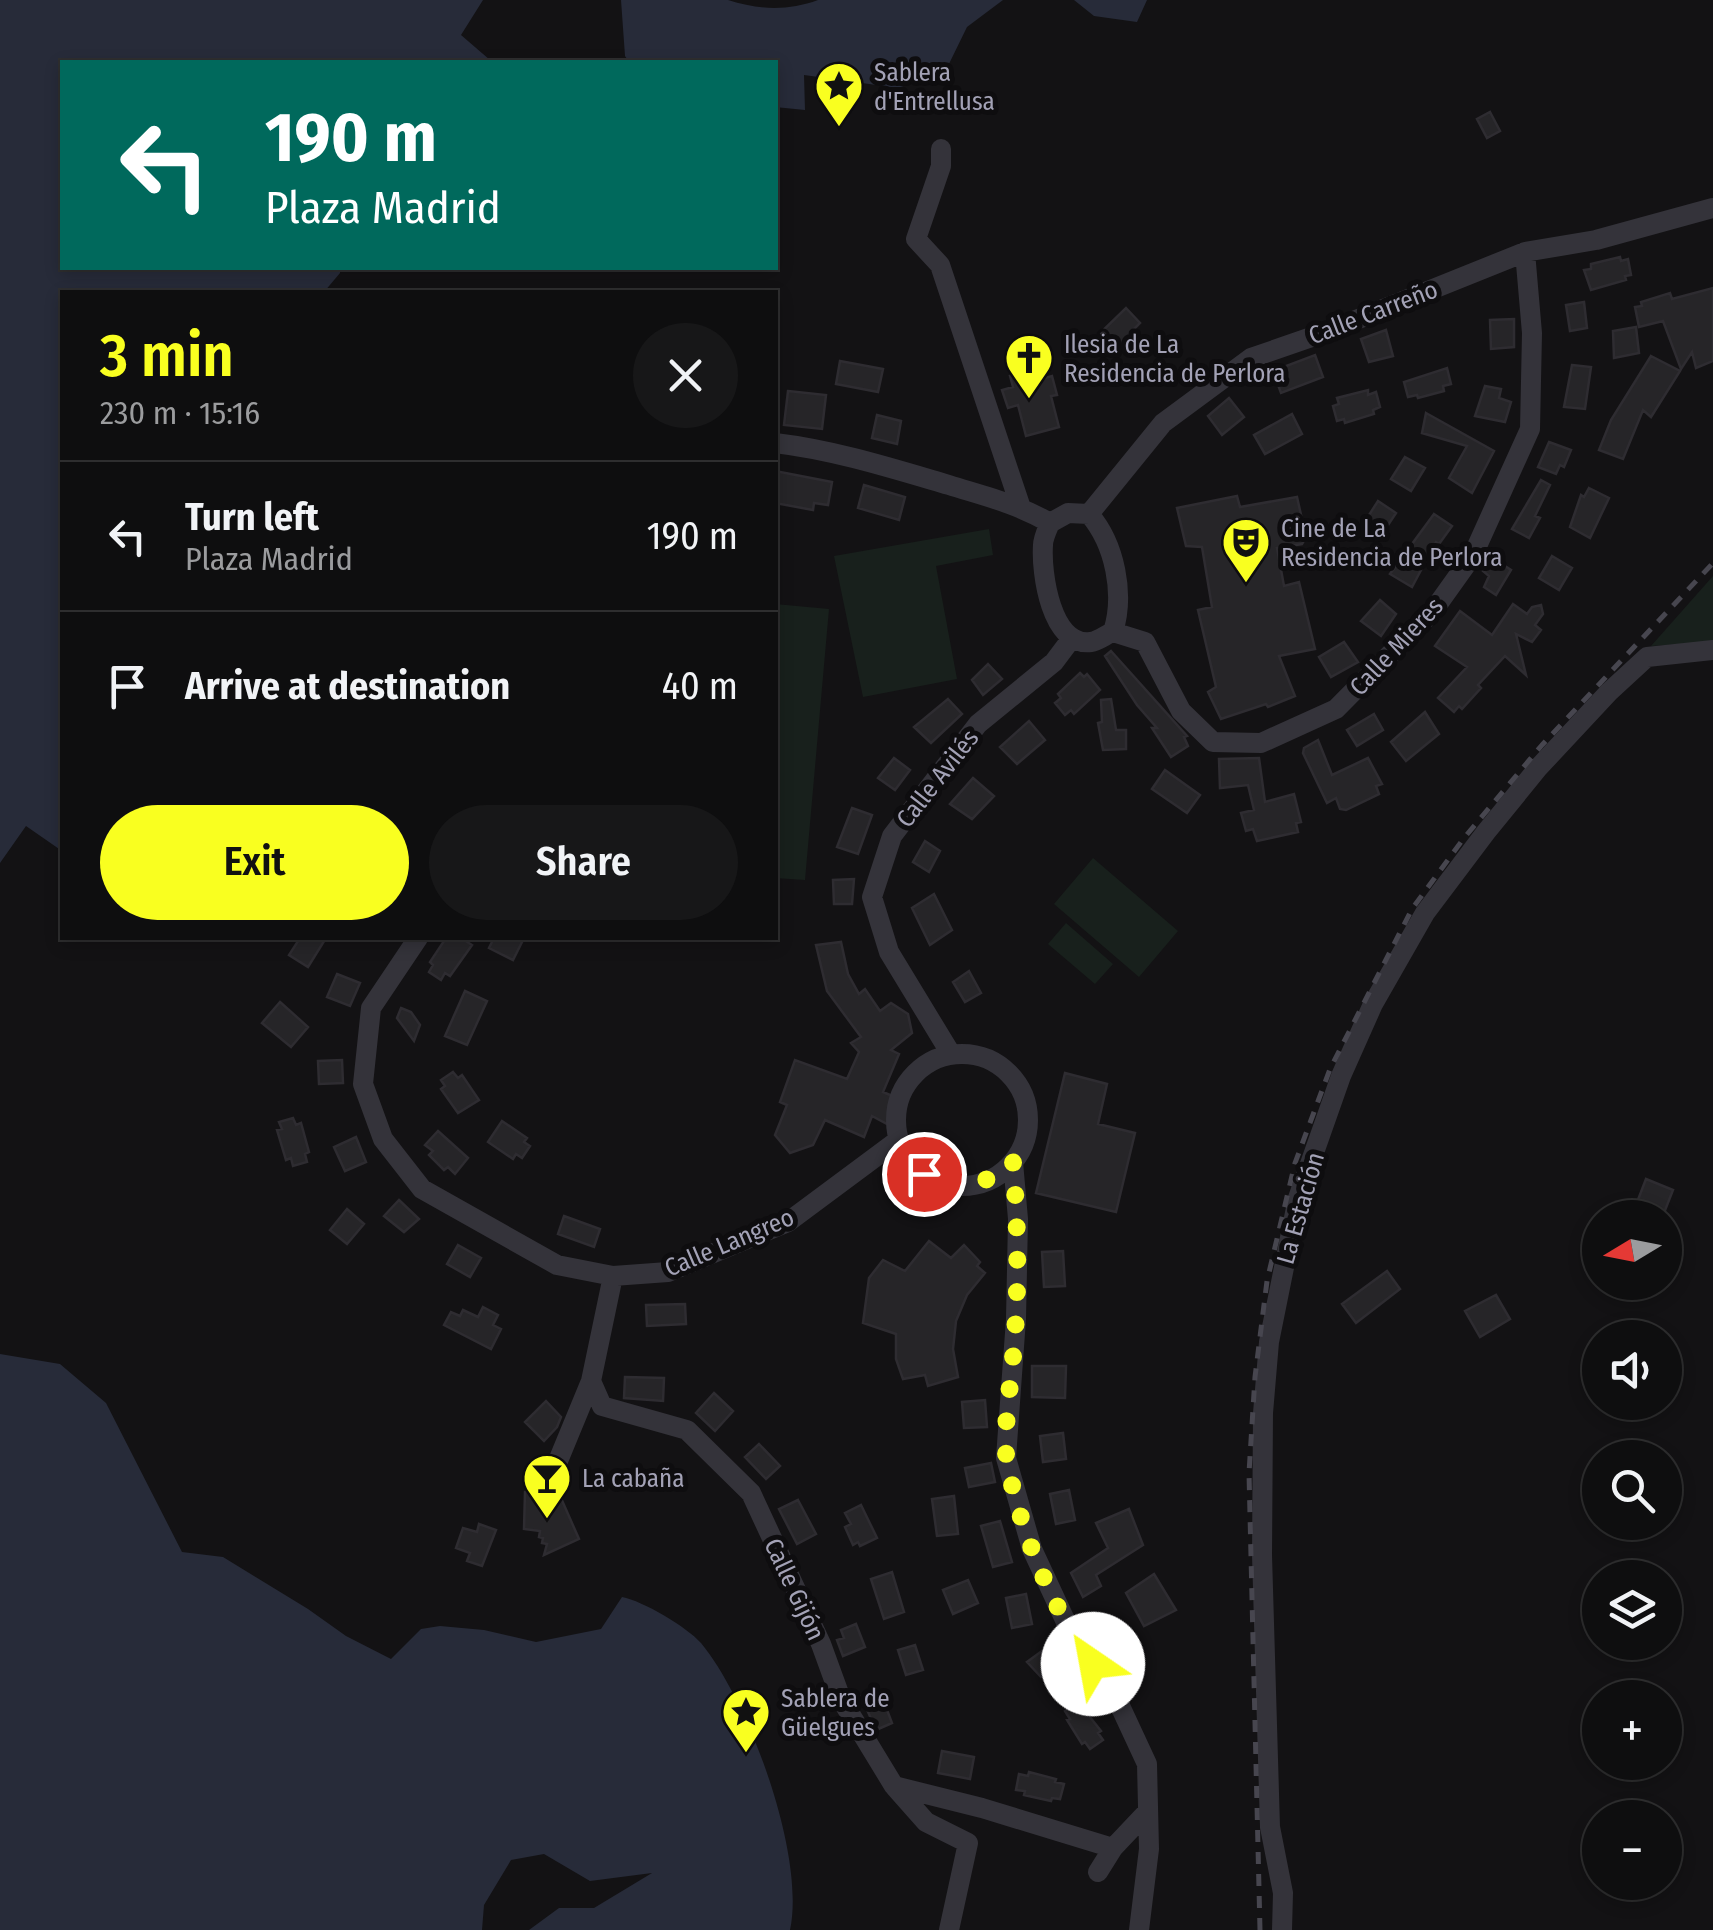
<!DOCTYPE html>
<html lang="en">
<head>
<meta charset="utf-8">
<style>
  body { margin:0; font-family:"Fira Sans Condensed",sans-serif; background:#171718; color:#f1f3f6; height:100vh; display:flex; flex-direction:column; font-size:38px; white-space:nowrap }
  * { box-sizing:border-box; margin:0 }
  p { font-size:32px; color:#9b9c9e }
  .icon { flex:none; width:55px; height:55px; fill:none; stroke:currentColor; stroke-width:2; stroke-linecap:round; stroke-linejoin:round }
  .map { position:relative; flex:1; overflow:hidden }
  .side { position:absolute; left:60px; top:290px; width:718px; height:650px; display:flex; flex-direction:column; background:#0e0e0f; border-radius:0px; box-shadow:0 5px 15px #0003,0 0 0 2px #2e2e2f }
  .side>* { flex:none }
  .guide { position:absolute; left:60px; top:60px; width:718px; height:210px; border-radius:0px; box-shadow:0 5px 15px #0003,0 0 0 2px #2e2e2f; background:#00695c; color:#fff; overflow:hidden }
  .needle { width:65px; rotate:260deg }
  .fabs { position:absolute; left:1582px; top:1200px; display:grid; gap:20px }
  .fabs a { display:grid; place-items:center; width:100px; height:100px; border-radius:50%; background:#0e0e0f; box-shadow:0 5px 15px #0003,0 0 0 2px #2e2e2f; font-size:50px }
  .pin { position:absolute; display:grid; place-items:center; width:85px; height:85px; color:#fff; margin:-42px; border:5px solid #fff; border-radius:50%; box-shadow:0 2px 10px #0007 }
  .me { position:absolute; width:110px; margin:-55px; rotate:327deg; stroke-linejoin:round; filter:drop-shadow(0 0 8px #0008) }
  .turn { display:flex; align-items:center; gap:35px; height:210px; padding:0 40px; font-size:45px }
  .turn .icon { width:130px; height:130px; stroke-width:2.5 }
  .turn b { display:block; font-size:70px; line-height:85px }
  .round { display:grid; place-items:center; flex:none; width:105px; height:105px; border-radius:52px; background:#171718 }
  .summary { display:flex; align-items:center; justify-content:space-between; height:170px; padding:0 40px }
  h1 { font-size:60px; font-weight:600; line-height:75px; color:#f9ff20 }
  .button { display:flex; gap:20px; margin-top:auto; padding:20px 40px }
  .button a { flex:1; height:115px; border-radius:60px; background:#f9ff20; color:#111; font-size:40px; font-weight:600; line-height:115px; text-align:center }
  .button a+a { background:#171718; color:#f1f3f6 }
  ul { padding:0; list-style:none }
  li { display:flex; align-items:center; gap:30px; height:150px; padding:0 40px; border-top:2px solid #2e2e2f }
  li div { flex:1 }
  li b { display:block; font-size:38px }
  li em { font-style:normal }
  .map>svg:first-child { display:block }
  .green { fill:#18201c }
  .water { fill:#272b39 }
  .building { fill:#262528; stroke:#2e2c31; stroke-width:2.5 }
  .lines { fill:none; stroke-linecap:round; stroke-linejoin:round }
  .street { stroke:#34333a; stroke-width:20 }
  .rail { stroke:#47464f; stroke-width:5; stroke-dasharray:12 10; stroke-linecap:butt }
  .route { stroke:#f9ff20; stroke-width:18; stroke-dasharray:0 32.4 }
  .labels { text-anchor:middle; stroke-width:10; stroke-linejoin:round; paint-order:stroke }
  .poi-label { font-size:25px; fill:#a3a2b6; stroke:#0e0d0f; text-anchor:start }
  .street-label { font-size:25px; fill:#a3a2b6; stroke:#0e0d0f }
</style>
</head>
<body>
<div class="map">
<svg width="1713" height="1930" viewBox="0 0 1713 1930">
  <rect width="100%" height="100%" fill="#131214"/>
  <!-- green -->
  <path class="green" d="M989 529 993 555 936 566 957 679 863 697 834 556Z
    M1713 576V642L1651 646Z
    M775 604 829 609 805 880 775 878Z
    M1093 858 1178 931 1139 977 1054 904Z
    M1066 923 1113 964 1095 984 1048 944Z"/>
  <!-- water -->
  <path class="water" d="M0 0H483L461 35 490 60 62 62V268H340V273L324 292H62V851L26 826 0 863Z
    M621 0H728C759 10 788 11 818 0H1003L967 27 946 70 898 88 804 75 805 110 775 107V62H629L625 56Z
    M1074 0H1147L1137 22 1094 16Z
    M0 1354 60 1364 106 1403 182 1552 223 1557 308 1609 346 1636 391 1659 421 1629 440 1626 484 1630 536 1642 601 1629 622 1597C643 1601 687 1627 701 1643 749 1701 806 1856 790 1930H529L559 1908H594L652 1873 590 1881 544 1854 511 1860 484 1905 482 1930H0Z"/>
  <!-- building -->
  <path class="building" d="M1490 112 1500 131 1487 138 1477 119Z
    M1620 257 1621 261 1628 259 1631 275 1625 276 1626 280 1591 290 1584 270 1591 269V264Z
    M1713 288V361L1696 368 1692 352 1681 369 1663 321 1639 327 1635 307 1642 306 1641 302 1670 293 1672 299Z
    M1584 302 1587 328 1570 331 1566 305Z
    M1126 308 1140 323 1132 331 1136 335 1120 351 1116 347 1108 354 1094 339Z
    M1514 319V347L1491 349 1490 320Z
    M1636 327 1639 353 1614 358 1613 331Z
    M1386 330 1393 356 1369 362 1361 339Z
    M1315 355 1323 377 1281 393 1273 371Z
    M1651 356 1680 371 1651 417 1643 410 1623 459 1599 450 1611 420Z
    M840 361 883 369 878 392 836 384Z
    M1572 365 1591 367 1585 409 1564 407Z
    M1043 367 1045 378 1052 376 1057 395 1051 396 1059 427 1026 436 1018 405 1008 408 1002 390 1013 387 1010 376Z
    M1447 368 1451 384 1443 386 1444 391 1418 398 1417 395 1408 397 1404 382Z
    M1485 386 1501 389 1499 398 1511 402 1505 422 1475 416Z
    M1368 390V395L1376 392 1380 407 1373 410 1374 414 1345 423 1344 419 1337 421 1333 406 1339 404 1337 398Z
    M788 391 826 395 822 429 784 425Z
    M1229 398 1244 417 1222 435 1208 416Z
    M1426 413 1494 451 1472 493 1449 478 1467 446 1422 433Z
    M1292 414 1302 434 1265 454 1254 435Z
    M877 415 901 421 897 444 872 438Z
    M1549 442 1571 450 1564 467 1560 465 1556 474 1538 467Z
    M1405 457 1425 468 1411 491 1391 479Z
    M775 471 832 482 828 505 814 503 813 510 775 503Z
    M1541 480 1550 485 1535 516 1540 518 1529 538 1512 529Z
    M864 485 905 497 899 520 858 508Z
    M1589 488 1609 498 1590 538 1570 527 1581 495 1584 497Z
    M1237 496 1240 507 1297 497 1306 537 1302 544 1277 548 1284 586 1299 582 1315 649 1279 656 1295 696 1268 707 1266 704 1221 719 1208 692 1216 687 1198 610 1212 607 1202 547 1186 546 1177 508Z
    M1378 501 1396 513 1380 537 1362 526Z
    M1434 514 1452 526 1439 544 1436 542 1412 587 1390 574Z
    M1552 556 1572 568 1559 590 1539 578Z
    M1491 557 1511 570 1496 595 1484 587 1489 576 1483 571Z
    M1380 600 1396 614 1381 636 1361 621Z
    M1513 604 1527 614 1532 607 1541 605 1543 614 1535 625 1541 630 1532 642 1516 634 1526 675 1505 656 1478 685 1481 688 1462 709 1459 706 1454 712 1438 698 1467 667 1435 646 1460 611 1492 635Z
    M1344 642 1358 662 1331 677 1319 657Z
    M1111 651 1187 736 1184 737 1188 746 1171 757 1152 728H1157L1137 705 1105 656Z
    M988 664 1002 679 983 695 972 680Z
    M1080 673 1084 677 1087 674 1100 690 1074 714 1071 710 1065 715 1055 703 1061 698 1058 694Z
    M948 699 962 714 931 743 914 727Z
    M1111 699 1116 730H1126V749L1103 750 1098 723 1102 722 1101 700Z
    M1425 712 1439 734 1406 761 1391 742Z
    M1374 714 1383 730 1357 746 1347 730Z
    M1029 721 1045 740 1017 764 1000 747Z
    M1318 740 1332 775 1368 758 1382 784 1376 786 1379 794 1346 810 1340 809 1336 798 1327 803 1303 753 1304 748Z
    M894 758 910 770 895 790 878 778Z
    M1259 758 1265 802 1294 794 1301 822 1296 823 1298 832 1257 841 1253 829 1246 831 1241 813 1254 810 1248 785 1220 788 1219 759Z
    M1165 770 1200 795 1187 813 1152 789Z
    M973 778 994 796 972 819 950 804Z
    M852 808 872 815 858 854 837 847Z
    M925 841 940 851 929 872 913 862Z
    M854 879 852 904H834L833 880Z
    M934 894 952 930 930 945 912 908Z
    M300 938H326L308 967 289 955Z
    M446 938H461L472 945 450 976 445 973 441 980 429 972 433 965 430 962Z
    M494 938H524L513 960 489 948Z
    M841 942 848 974 859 994 865 989 880 1011 891 1003 908 1014 912 1033 891 1050 899 1054 883 1092 897 1098 887 1124 872 1116 864 1137 825 1120 813 1145 790 1153 775 1135 787 1105 780 1102 795 1060 847 1079 859 1052 851 1043 861 1037 827 991 816 945Z
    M969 971 981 993 965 1002 953 982Z
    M337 974 360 983 350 1006 327 997Z
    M465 991 487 1001 467 1045 445 1036Z
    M280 1002 308 1027 291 1047 262 1023Z
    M401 1008 411 1012 420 1025 414 1041 397 1018Z
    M342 1060 343 1083 319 1084 318 1061Z
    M453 1072 458 1078 462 1075 479 1100 458 1113 441 1089 445 1086 441 1080Z
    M1065 1073 1107 1084 1098 1124 1135 1133 1116 1212 1036 1193Z
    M293 1118 296 1125 301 1123 309 1152 305 1154 307 1162 293 1166 291 1158 286 1160 277 1130 282 1129 279 1122Z
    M502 1121 527 1138 524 1142 530 1146 522 1158 516 1154 513 1159 488 1142Z
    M438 1131 468 1158 455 1174 448 1167 444 1170 429 1155 433 1151 425 1145Z
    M356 1137 366 1162 345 1171 334 1147Z
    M1646 1179 1673 1190 1662 1218H1631Z
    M399 1200 419 1219 404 1232 384 1216Z
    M347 1209 364 1224 347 1244 330 1230Z
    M564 1216 600 1229 594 1247 558 1234Z
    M929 1241 951 1258 964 1245 980 1262 977 1266 985 1273 967 1295 956 1321 953 1349 958 1377 928 1386 925 1375 903 1379 896 1359V1334L863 1323 869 1278 883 1260 905 1271Z
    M458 1245 481 1258 470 1277 447 1264Z
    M1063 1251 1065 1286 1044 1287 1042 1252Z
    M1387 1271 1400 1289 1356 1323 1342 1304Z
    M1496 1295 1510 1319 1480 1337 1465 1311Z
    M685 1304 686 1324 647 1326 646 1305Z
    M483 1307 498 1315 493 1325 501 1329 491 1349 444 1325 451 1312 460 1316 463 1310 478 1317Z
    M1032 1366H1066L1065 1398 1032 1397Z
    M625 1377 664 1378 663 1401 624 1398Z
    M714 1393 733 1411 715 1431 696 1413Z
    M985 1400 987 1427 964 1428 962 1402Z
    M546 1401 561 1417 557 1427 544 1441 525 1422Z
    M1063 1433 1066 1459 1043 1462 1040 1436Z
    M759 1444 780 1466 766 1479 745 1457Z
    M991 1463 995 1482 969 1487 965 1468Z
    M536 1484 557 1489 579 1539 544 1555 547 1544 542 1543 543 1538 539 1537 540 1531 524 1529 525 1492Z
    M1069 1490 1075 1520 1056 1524 1050 1494Z
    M954 1496 958 1534 937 1536 932 1499Z
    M798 1500 816 1534 797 1544 779 1509Z
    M861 1505 877 1538 860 1546 858 1542 853 1545 845 1527 851 1524 845 1513Z
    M1129 1509 1143 1545 1096 1575 1101 1586 1083 1597 1071 1573 1108 1548 1096 1523Z
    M1000 1521 1012 1562 993 1567 981 1526Z
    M479 1524 496 1530 482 1566 467 1561 470 1553 456 1548 463 1528 477 1532Z
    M892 1572 904 1612 884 1619 871 1579Z
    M1154 1574 1176 1610 1144 1626 1126 1593Z
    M968 1580 978 1603 953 1614 943 1590Z
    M1026 1594 1032 1624 1012 1628 1006 1598Z
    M856 1624 865 1647 843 1656 837 1640 844 1638 841 1630Z
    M915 1645 923 1670 906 1675 898 1650Z
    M1042 1651 1045 1655 1049 1653 1058 1666 1041 1677 1027 1662Z
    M879 1689 892 1723 876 1730 861 1696Z
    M1078 1702 1101 1731 1098 1733 1103 1740 1090 1749 1085 1742 1082 1744 1067 1720 1070 1719 1065 1711Z
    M942 1751 974 1757 970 1779 938 1773Z
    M1029 1772 1056 1779 1055 1782 1064 1784 1060 1799 1052 1798 1051 1801 1024 1795 1025 1791 1016 1790 1019 1774 1028 1776Z"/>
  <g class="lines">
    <!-- street -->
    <path class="street" d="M941 149V166L916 239 940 265 1020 505
      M775 443C834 450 891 468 949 485 984 496 1018 504 1050 523
      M1068 513 1089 514C1115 544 1125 594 1113 632 1107 634 1098 641 1091 642 1051 647 1041 573 1043 545 1043 538 1047 530 1050 523Z
      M1089 514 1163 423 1251 358 1326 332 1525 252 1596 240 1713 208
      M1113 632 1145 642 1181 711 1213 742 1261 743 1336 709 1433 611 1473 555 1530 429 1532 333 1525 252
      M418 938 371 1008 363 1084 383 1139 422 1189 557 1265 613 1276 668 1272 788 1222 897 1141
      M951 1054 889 952 872 897 892 836 978 724 1054 662 1072 638
      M896 1120a66 66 0 1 1 132 0a66 66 0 1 1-132 0Z
      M1013 1162 1018 1219 1016 1319 1006 1458 1032 1549 1072 1635 1114 1693 1147 1764 1149 1849 1139 1930
      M613 1276 591 1381 602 1406 687 1430 751 1493 821 1644 841 1699 894 1786 982 1808 1113 1848 1098 1872
      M558 1461 591 1381
      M895 1787 926 1822 968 1843 949 1930
      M1113 1848 1148 1811
      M1282 1930 1283 1893 1270 1827 1262 1555 1263 1413 1269 1342 1298 1198 1341 1076 1373 1004 1425 913 1486 832 1538 768 1609 692 1647 657 1713 650"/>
    <!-- rail -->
    <path class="rail" d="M1260 1930 1249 1473 1255 1377 1267 1281 1295 1163 1330 1069 1412 909 1464 838 1542 745 1713 563"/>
  </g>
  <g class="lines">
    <!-- route -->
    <path class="route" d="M924 1174C957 1191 985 1187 1013 1162 1018 1224 1019 1285 1014 1346 1012 1375 1002 1435 1007 1461 1019 1528 1052 1609 1093 1664"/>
  </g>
  <!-- icons -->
  <defs>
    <g id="sight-pin" transform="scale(2.5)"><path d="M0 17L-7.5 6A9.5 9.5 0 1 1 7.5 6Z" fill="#f9ff20" stroke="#0e0d0f"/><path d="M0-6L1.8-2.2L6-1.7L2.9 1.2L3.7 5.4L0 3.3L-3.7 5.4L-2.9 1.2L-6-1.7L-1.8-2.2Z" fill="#111"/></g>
    <g id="church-pin" transform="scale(2.5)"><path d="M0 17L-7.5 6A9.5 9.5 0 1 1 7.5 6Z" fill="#f9ff20" stroke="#0e0d0f"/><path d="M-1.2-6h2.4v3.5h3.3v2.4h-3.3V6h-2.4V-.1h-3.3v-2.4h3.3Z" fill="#111"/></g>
    <g id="theatre-pin" transform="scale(2.5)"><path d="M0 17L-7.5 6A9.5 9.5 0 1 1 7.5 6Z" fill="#f9ff20" stroke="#0e0d0f"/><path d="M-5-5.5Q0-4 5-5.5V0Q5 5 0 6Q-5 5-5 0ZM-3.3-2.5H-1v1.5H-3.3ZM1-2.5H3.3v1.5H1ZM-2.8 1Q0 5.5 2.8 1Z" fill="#111"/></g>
    <g id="bar-pin" transform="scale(2.5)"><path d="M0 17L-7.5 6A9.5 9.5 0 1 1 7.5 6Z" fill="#f9ff20" stroke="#0e0d0f"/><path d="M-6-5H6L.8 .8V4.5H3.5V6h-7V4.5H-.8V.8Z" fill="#111"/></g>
  </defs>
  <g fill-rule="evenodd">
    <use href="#sight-pin" x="839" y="86"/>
    <use href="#church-pin" x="1029" y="358"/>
    <use href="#theatre-pin" x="1246" y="542"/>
    <use href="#bar-pin" x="547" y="1478"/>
    <use href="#sight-pin" x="746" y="1712"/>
  </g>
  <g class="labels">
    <!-- poi labels -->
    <g class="poi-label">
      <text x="874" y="81">Sablera<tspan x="874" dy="29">d'Entrellusa</tspan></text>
      <text x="1064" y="353">Ilesia de La<tspan x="1064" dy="29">Residencia de Perlora</tspan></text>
      <text x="1281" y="537">Cine de La<tspan x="1281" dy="29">Residencia de Perlora</tspan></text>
      <text x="582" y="1487">La cabaña</text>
      <text x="781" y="1707">Sablera de<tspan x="781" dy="29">Güelgues</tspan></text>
    </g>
    <!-- street labels -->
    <g class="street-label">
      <text transform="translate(1373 312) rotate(-21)" y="9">Calle Carreño</text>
      <text transform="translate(1396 646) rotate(-47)" y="9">Calle Mieres</text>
      <text transform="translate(937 778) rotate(-52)" y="9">Calle Avilés</text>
      <text transform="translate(1300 1208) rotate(-74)" y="9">La Estación</text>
      <text transform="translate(729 1242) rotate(-23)" y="9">Calle Langreo</text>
      <text transform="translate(795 1589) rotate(65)" y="9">Calle Gijón</text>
    </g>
  </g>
</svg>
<div class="fabs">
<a><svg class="needle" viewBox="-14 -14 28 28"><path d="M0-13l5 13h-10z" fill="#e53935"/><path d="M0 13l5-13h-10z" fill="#9b9c9e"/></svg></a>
<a><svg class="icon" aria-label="sound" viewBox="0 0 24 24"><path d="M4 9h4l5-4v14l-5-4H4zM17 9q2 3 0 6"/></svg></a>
<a><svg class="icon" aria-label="search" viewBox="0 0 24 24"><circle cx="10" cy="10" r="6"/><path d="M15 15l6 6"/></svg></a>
<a><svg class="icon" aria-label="layers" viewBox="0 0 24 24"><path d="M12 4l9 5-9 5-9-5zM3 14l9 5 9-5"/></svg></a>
<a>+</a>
<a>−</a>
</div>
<div class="pin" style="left:924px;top:1174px;background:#d93025"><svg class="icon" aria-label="arrive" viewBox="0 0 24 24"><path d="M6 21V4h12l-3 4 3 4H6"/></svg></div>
<svg class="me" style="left:1093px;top:1664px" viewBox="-20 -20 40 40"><circle r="19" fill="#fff"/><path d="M0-13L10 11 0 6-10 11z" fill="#f9ff20"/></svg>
<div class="guide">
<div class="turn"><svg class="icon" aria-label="left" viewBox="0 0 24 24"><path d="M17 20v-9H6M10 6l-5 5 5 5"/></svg><div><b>190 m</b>Plaza Madrid</div></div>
</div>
<section class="side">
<div class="summary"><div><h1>3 min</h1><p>230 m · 15:16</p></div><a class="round"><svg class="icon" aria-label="close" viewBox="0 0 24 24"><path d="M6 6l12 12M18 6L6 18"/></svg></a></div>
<ul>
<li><svg class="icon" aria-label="left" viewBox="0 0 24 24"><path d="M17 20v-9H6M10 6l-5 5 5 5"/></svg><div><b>Turn left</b><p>Plaza Madrid</p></div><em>190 m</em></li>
<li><svg class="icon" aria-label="arrive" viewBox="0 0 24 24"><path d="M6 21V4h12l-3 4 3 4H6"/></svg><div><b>Arrive at destination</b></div><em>40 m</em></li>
</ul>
<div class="button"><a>Exit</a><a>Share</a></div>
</section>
</div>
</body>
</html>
